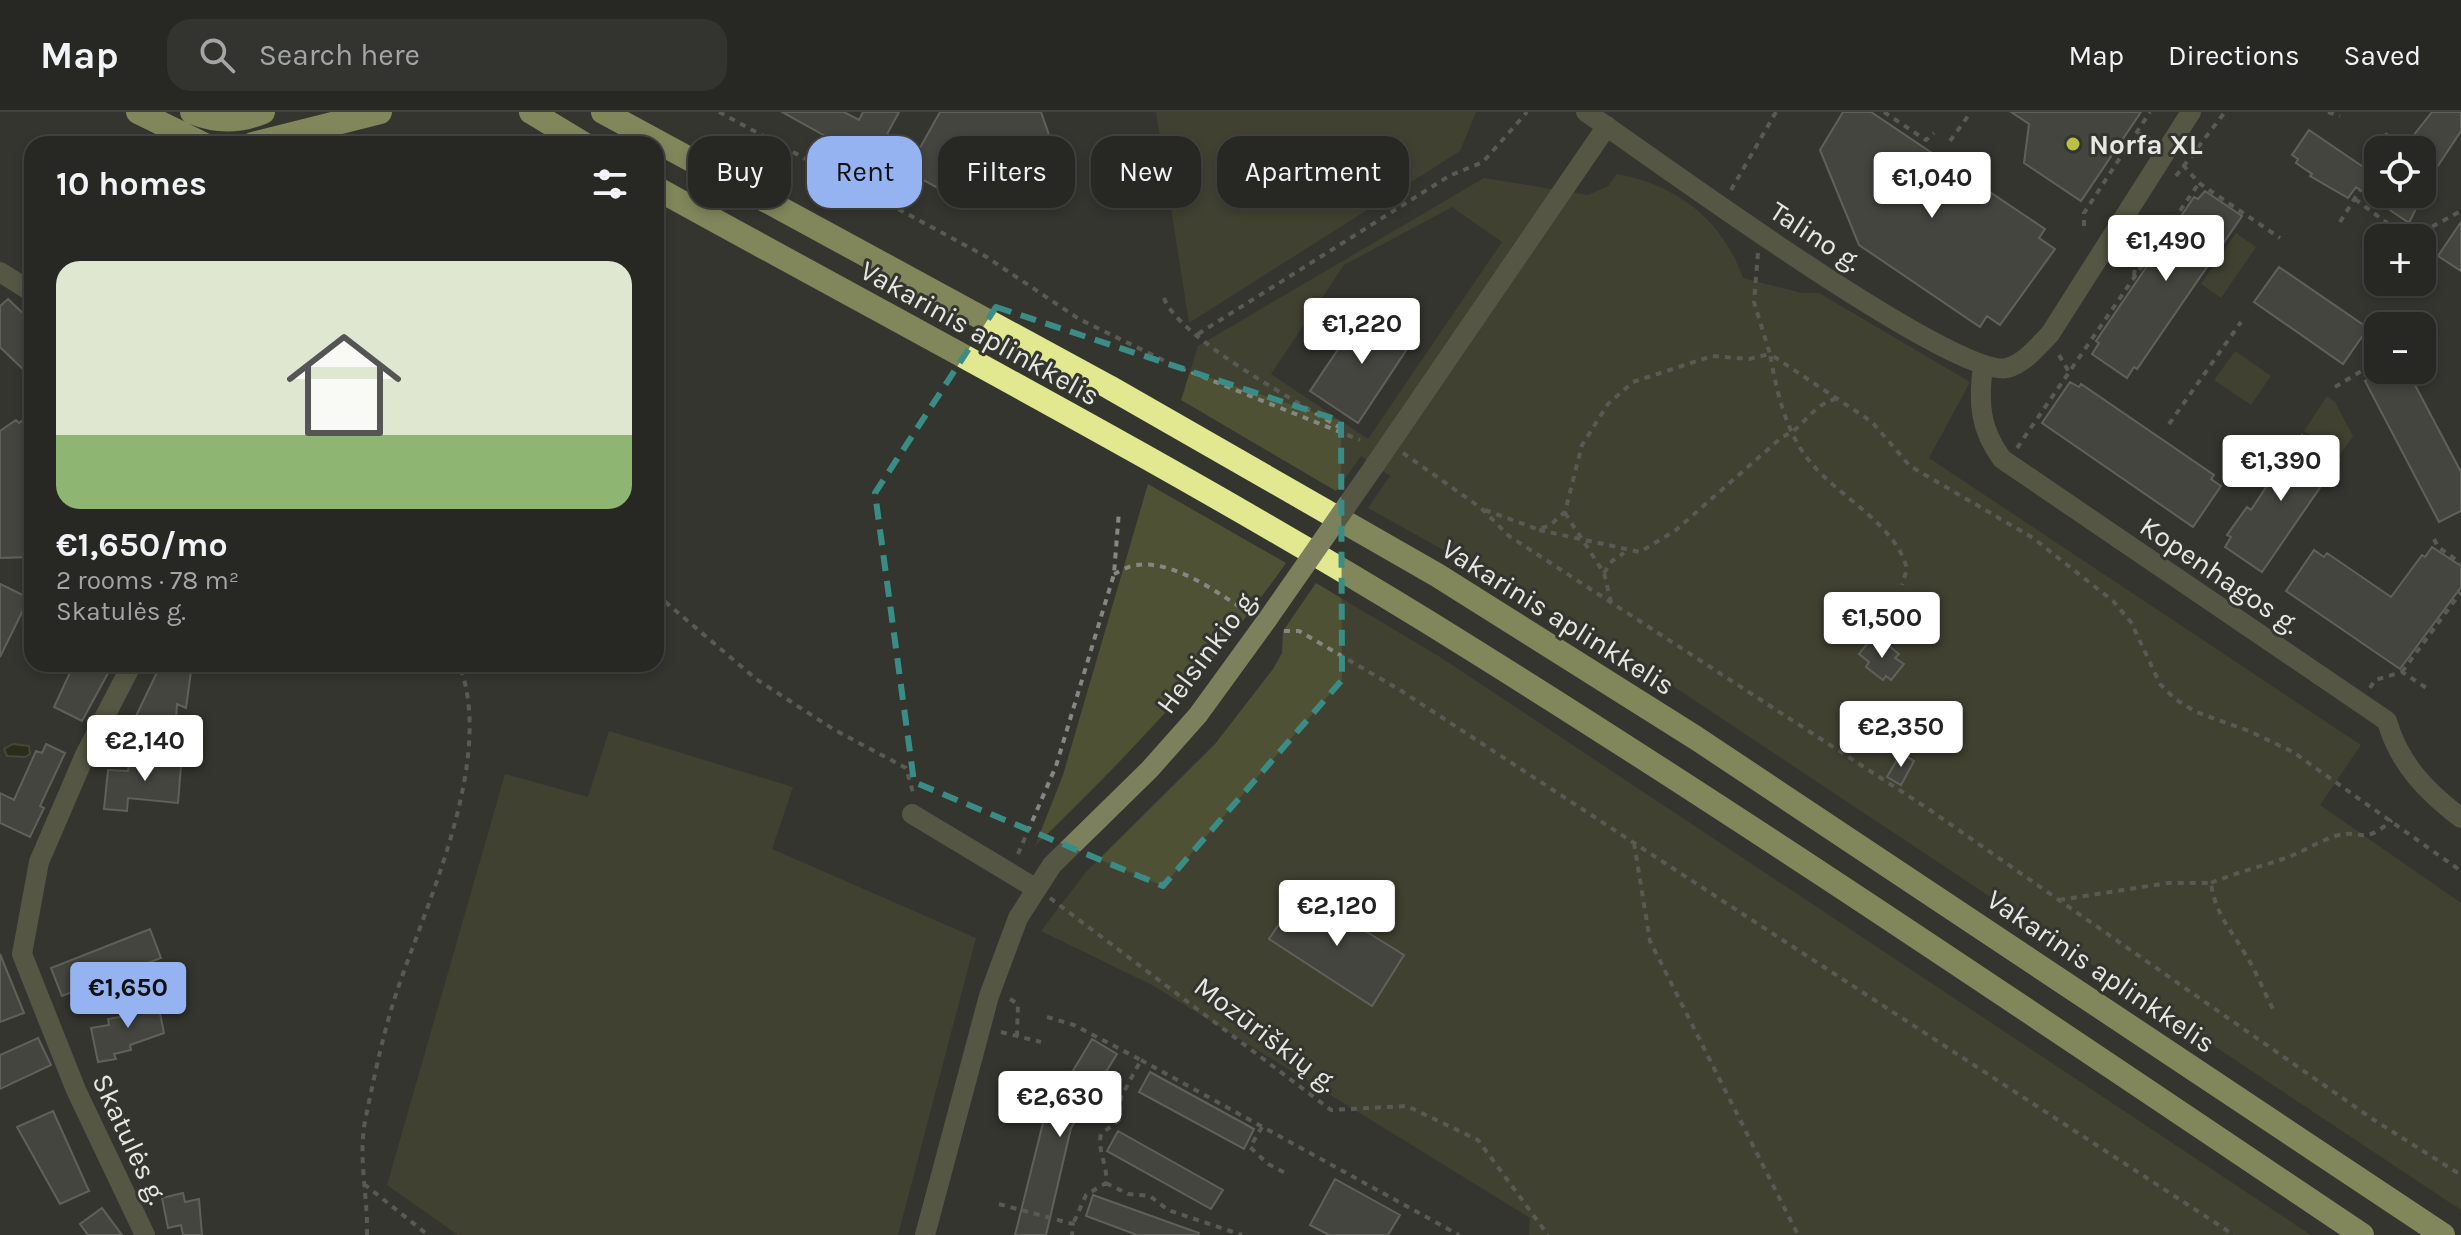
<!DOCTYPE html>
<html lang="en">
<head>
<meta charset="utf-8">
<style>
  body { margin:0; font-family:Karla,sans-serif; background:#333430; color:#f1f3f6; height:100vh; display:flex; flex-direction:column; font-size:30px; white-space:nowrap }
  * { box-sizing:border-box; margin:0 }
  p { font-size:26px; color:#a4a6a6 }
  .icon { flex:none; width:44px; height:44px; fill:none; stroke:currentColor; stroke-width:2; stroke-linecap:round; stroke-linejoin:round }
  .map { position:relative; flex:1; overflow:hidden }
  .panel { position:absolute; left:24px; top:24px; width:640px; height:536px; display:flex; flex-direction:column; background:#272823; border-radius:24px; box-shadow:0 4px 12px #0003,0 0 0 2px #434441 }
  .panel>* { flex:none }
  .banner { position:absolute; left:688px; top:24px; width:760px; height:72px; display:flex; gap:16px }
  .tools { position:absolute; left:2364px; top:24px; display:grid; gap:16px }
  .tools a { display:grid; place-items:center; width:72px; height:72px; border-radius:16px; background:#272823; box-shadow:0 4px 12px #0003,0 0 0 2px #434441; font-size:40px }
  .price { position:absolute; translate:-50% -68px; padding:0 18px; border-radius:8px; background:#fff; color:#222; font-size:26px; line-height:52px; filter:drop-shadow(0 2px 4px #0008) }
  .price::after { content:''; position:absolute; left:50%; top:48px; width:24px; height:18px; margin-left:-12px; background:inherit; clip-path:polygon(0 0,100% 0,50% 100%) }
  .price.current { background:#95b2f1; color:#111 }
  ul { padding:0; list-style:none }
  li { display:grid; align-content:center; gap:16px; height:424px; padding:0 32px }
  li+li { border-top:2px solid #434441 }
  li span { display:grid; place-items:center; height:248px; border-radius:24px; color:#555 }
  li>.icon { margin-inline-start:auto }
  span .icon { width:144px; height:144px; fill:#fffc; stroke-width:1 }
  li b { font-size:34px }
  h2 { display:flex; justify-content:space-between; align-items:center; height:96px; padding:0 32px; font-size:34px }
  .pill { padding:0 28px; border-radius:24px; background:#272823; box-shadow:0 4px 12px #0003,0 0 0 2px #434441; font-size:28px; line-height:72px }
  .pill.current { background:#95b2f1; color:#111 }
  header { display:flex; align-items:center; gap:48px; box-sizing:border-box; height:112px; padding:0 40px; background:#272823; border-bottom:2px solid #434441 }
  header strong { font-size:38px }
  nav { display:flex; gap:44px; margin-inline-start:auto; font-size:28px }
  .search { width:560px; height:72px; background:#333430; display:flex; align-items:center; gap:20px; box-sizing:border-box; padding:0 28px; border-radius:24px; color:#a4a6a6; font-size:30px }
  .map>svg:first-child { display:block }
  .green { fill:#4e5133; fill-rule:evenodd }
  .water { fill:#202201; stroke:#5c5d45; stroke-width:2 }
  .building { fill:#585952; stroke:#95968f; stroke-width:2 }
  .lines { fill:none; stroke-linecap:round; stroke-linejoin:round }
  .path { stroke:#868782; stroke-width:4; stroke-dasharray:6 6; stroke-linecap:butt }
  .minor { stroke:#7c805d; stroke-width:20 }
  .highway { stroke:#e1e890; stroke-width:24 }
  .minor-bridge { stroke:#7c805d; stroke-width:20 }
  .marked { fill:none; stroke:#3a8d86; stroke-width:6; stroke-dasharray:16 10; stroke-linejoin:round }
  .poi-dot { fill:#b9c046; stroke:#34352f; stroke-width:3 }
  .labels { text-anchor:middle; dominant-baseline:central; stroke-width:6; stroke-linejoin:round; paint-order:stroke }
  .poi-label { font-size:28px; font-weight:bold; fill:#e7e8e4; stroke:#34352f; text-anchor:start }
  .street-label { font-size:28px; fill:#e7e8e4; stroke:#34352f }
</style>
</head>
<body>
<header>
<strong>Map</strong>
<div class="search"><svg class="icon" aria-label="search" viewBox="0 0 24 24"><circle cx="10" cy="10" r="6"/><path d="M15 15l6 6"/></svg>Search here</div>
<nav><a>Map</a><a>Directions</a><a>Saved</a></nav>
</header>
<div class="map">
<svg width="2461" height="1123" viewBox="0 0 2461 1123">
  <rect width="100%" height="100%" fill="#34352f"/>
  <path class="green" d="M1156,0h320l-16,39 -271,172z
    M1617,62c61,11 106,47 126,104l59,15h17l151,89 -41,76 432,287 -41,60 141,98v307l-794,-528 -125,-77 -174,-97 22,-32 -29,-20 -25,35 -155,-91 17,-54 286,-168 104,17 20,-9zM1452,95l50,35 -134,197 -97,-65 73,-109z
    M2236,121l20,14 -35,51 -20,-14z
    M2235,239l36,25 -20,29 -37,-25z
    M2327,284l8,6 18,34 -13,19 -36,-24z
    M1148,372l138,79c-73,104 -160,195 -251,283l28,-71z
    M1316,471l124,74 871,578h-782l1,-17 -378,-233 -111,-54 45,-59 129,-128 58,-75 9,-16 1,-22z
    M609,619l184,56 -21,62 204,89 -78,297h-440l-71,-50 118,-411 83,23z"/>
  <path class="water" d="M13,632l16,2 1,8 -5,3 -18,-1 -3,-7z"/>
  <path class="building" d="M782,0h62l15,8 4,-8h36l-27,50z
    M940,0h101l13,37 -74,26 -15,28 -58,-32z
    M1843,0h28l174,117 -6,9 16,11 -55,76 -13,-9 -7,11 -121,-82 -39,-95z
    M2011,0h130l-60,89 -57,-38 5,-39z
    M2432,0h29v19l-39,59v-40h-20z
    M2309,18l69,47v17h45l-14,29 -53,-36 -8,11 -38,-22 2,-2 -16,-11 2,-4 -6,-4z
    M2205,79l37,25 -105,153 -3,-2 -7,11 -35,-24 7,-11 -3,-2 98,-144 4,2z
    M2461,110v49l-23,-15z
    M2279,155l89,61 -25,36 -89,-62z
    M8,187l24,23v56l-32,-31v-41z
    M1366,196l47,32 -55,83 -48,-32z
    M2386,258h21l54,102v39l-22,11 -74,-141z
    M2070,270l9,5 2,-3 133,91 -3,4 10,7 -28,41 -151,-104z
    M26,306l6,9 -1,130 -31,1v-127l16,-11 3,3z
    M2302,323l37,25 -77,112 -37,-25 6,-10 -4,-2 20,-28 4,3 25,-38 -5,-3 20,-28 4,4z
    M2432,435l29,19v21l-61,82 -114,-78 28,-41 10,7 3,-4 64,44 31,-42 3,2z
    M0,472l29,14 -29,59z
    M1871,527l9,7 4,-4 15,12 -4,4 9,6 -13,16 -5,-4 -3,4 -17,-13 3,-5 -10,-8z
    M74,552h39l-31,57 -28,-14z
    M161,552h31l-6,44 -9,-4 -2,31 -39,-19z
    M46,632l19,9 -25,53 4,2 -14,29 -30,-14v-30l14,7 22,-49 6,2z
    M155,640l27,2 -4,49 -50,-5 -1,13 -23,-2 4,-39 20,1 1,-6 25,2z
    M1901,641l13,8 -13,24 -14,-8z
    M1301,779l103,64 -32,51 -103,-67z
    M150,817l11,29 -99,38 -11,-28z
    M0,842l24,59 -24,9z
    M157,887l7,34 -34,12 1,5 -17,4 2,5 -18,3 -7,-34 18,-3 -1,-6 17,-3 -1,-6z
    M38,926l13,27 -51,24v-34z
    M1092,927l25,15 -46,74 -25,107h-31l29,-116z
    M1150,960l104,57 -10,20 -105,-57z
    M53,999l36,80 -29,13 -43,-77z
    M1118,1019l105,59 -12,19 -104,-58z
    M1335,1067l65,36 -12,20h-59l-19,-10z
    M183,1081l2,9 14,-3 3,36h-19l-2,-10 -13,3 -6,-30z
    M1093,1083l106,38 -1,2h-61l-51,-19z
    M102,1096l20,27h-34l-8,-11z"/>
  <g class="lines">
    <path class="path" d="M719,0l266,144 94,63 92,45 189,76
      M1884,0l42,28 8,-7
      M2328,0l12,4
      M2137,20l15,9
      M1950,29l21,-29
      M2381,38l8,-22
      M2183,53l16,18 81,55
      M2372,61l6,-13
      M2176,64l49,-64
      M1731,78l45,-78
      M2355,87l52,39
      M2340,110l20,-32
      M2084,114v-13l66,-101
      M2411,126l50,-27
      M1758,141l-4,49 16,52 102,68 38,44 123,72 80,63 18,21 29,62 15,15 21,13 53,19 44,21 168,119
      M2134,164l6,-47
      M1164,186c14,40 139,107 180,132
      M1198,222l251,-158 34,-14 44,-50
      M2059,243l10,17
      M2335,275l43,-26
      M2169,312l72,-102
      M2017,336l182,-265
      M1403,341l78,55 28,28 421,274 444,310 87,55
      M1485,398l52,19 12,-3 16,-14 17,-67 26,-41 25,-22 79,-26 37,3 21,-5c7,39 16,80 42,110 29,34 84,61 95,105l-5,16
      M1565,401l39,60 7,29
      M1539,418l101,22 36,-22 106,-93c22,-8 27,-30 53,-38
      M2434,427l4,8 23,16
      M1604,461l8,-12 12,-8
      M1114,462c7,-3 16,-9 23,-9 39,-5 83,30 114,49
      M656,482l100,85 77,50 73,39 8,28
      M1284,519h15l101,59 834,545
      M2402,560l59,-80
      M2370,576l5,-8 27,-8 26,17
      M1634,731l16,98 148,294
      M1018,742l38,-88 58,-192 5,-63
      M2211,771c24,-10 48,-16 72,-24 18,-6 34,-17 52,-23 29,-8 26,11 57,-16
      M1050,786l281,212 76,-4 71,34 70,95
      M2059,788l109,-17h43c4,31 21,48 36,74 10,16 17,35 26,52
      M1010,887l8,5 -1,32
      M1047,905l27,8 67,35 -20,37 -2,23 -18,14c-4,17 7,31 5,49l-20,12 -13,29
      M1001,920l40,10
      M1141,948l318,175
      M1262,1015l-12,20 18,17 21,11
      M1106,1071l22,11 22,2 18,14 74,25
      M364,1072l64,51
      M999,1092l74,20 -1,11
      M367,1123c1,-39 -9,-75 -2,-114 9,-43 18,-88 32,-130 30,-89 99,-233 62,-327"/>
    <path class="minor" d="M1586,0c60,41 369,268 421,256 18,-5 30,-21 43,-34l141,-222
      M0,160l32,20
      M1983,255c-5,36 -3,62 19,92l385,262c12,43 40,71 74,97
      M1375,353l232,-339
      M132,552l-47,91 -46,107 -17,92 54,136 69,145
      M912,702l123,74
      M925,1123l64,-239 29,-78 34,-53 98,-96 48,-54 69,-95"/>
    <path class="highway" d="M138,0l65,32
      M192,0c25,10 46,10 71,0
      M531,0l53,32
      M603,0l506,275 328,188 259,163 747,497
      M253,32l127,-32
      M656,76c257,142 521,280 772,434 317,196 625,406 934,613"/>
    <path class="minor-bridge" d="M1267,508l108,-155"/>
  </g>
  <path d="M0 0H2461V1123H0ZM996,195l345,114 1,259 -179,206 -249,-104 -39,-289z" fill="#34352f" fill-opacity=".55" fill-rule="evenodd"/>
  <path class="marked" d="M996,195l345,114 1,259 -179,206 -249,-104 -39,-289z"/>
  <circle class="poi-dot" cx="2073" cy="32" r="8"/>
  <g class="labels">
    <g class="poi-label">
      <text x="2089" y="32">Norfa XL</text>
    </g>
    <g class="street-label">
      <text transform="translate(1816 124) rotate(33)">Talino g.</text>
      <text transform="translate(980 221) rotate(29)">Vakarinis aplinkkelis</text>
      <text transform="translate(2220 463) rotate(34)">Kopenhagos g.</text>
      <text transform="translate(1558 505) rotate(32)">Vakarinis aplinkkelis</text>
      <text transform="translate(1207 539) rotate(-53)">Helsinkio g.</text>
      <text transform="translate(2101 859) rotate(34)">Vakarinis aplinkkelis</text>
      <text transform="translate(1266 922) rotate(37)">Mozūriškių g.</text>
      <text transform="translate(130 1027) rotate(65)">Skatulės g.</text>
    </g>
  </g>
</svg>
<div class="tools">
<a><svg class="icon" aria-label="locate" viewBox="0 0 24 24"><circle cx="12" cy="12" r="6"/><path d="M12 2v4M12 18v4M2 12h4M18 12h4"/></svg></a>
<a>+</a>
<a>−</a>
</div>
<b class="price" style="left:1932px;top:108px">€1,040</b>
<b class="price" style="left:2166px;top:171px">€1,490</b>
<b class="price" style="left:1362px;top:254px">€1,220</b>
<b class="price" style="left:2281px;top:391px">€1,390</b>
<b class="price" style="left:1882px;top:548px">€1,500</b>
<b class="price" style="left:1901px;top:657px">€2,350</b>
<b class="price" style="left:145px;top:671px">€2,140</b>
<b class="price" style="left:1337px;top:836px">€2,120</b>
<b class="price current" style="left:128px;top:918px">€1,650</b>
<b class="price" style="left:1060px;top:1027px">€2,630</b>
<div class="banner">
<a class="pill">Buy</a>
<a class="pill current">Rent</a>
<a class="pill">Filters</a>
<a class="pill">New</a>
<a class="pill">Apartment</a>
</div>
<section class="panel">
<h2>10 homes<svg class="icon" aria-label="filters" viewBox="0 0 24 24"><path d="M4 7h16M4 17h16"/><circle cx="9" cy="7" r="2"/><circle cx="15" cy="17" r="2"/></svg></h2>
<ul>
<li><span style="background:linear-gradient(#dfe7d0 70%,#8fb573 0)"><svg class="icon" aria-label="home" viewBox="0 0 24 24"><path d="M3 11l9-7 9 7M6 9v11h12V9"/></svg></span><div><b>€1,650/mo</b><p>2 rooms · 78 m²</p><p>Skatulės g.</p></div></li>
</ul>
</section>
</div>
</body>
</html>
